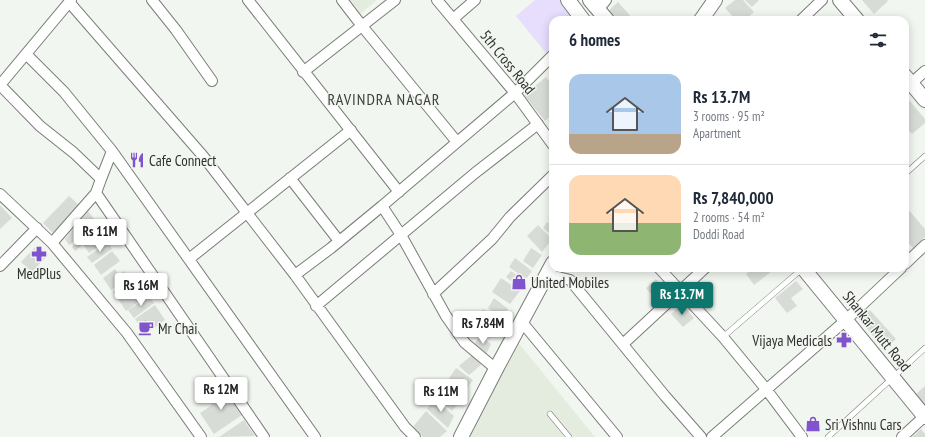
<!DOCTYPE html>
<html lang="en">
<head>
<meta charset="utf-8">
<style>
  body { margin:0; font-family:"PT Sans Narrow",sans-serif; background:#f2f2f3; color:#1f2937; height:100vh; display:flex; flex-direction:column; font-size:15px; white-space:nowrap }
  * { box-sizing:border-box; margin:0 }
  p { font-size:13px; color:#747a83 }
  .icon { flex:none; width:22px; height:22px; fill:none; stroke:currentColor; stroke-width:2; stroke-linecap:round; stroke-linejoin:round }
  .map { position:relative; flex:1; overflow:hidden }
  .panel { position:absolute; left:549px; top:16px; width:360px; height:256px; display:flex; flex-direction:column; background:#fff; border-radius:12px; box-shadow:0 2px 10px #0003 }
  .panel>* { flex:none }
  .price { position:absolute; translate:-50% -34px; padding:0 9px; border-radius:4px; background:#fff; color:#222; font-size:13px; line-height:26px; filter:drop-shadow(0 1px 2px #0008) }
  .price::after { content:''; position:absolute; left:50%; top:24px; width:12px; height:9px; margin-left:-6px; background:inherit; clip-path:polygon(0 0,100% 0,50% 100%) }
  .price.current { background:#0f766e; color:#fff }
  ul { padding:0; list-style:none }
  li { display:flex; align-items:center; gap:12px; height:100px; padding:0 20px }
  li+li { border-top:1px solid #e0e1e3 }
  li span { display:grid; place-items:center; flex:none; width:112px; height:80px; border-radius:12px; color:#555 }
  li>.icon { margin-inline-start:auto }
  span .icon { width:48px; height:48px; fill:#fffc; stroke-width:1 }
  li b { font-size:17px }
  h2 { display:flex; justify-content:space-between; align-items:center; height:48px; padding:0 20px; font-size:17px }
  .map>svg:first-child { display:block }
  .built { fill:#e4ecdf }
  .green { fill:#e7defe }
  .building { fill:#d8dcd6 }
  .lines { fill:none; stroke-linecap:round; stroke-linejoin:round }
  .lane-casing { stroke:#797d77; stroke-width:6 }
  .street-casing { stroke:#797d77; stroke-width:12 }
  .secondary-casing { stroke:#797d77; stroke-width:16 }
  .path { stroke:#adafab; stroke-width:2; stroke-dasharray:3 3; stroke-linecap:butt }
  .lane { stroke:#fff; stroke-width:5 }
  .street { stroke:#fff; stroke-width:10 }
  .secondary { stroke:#fff; stroke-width:14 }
  .labels { text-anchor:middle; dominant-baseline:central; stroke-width:3; stroke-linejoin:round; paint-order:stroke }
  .street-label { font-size:15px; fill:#30312f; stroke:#f2f6f0 }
  .poi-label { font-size:15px; fill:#30312f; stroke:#f2f6f0; text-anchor:start }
  .neighbourhood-label { font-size:16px; letter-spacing:1px; fill:#3b3e3a; stroke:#f2f6f0 }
</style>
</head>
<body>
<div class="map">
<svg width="925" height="437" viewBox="0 0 925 437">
  <rect width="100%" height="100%" fill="#f2f6f0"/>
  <path class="built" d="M346,0h31l-19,16z
    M517,341l78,96h-127z"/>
  <path class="green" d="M535,0h24l15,20h-21v26l-7,7 -30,-37z"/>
  <path class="building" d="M735,0h8l11,12 -9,8h-9l-11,-12z
    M745,0h14l-7,7z
    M862,0h25l1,1 -14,13z
    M618,2l16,18h-18l-8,-9z
    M546,77l7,9v28l-8,7 -21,-26z
    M909,100l16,19v4l-13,11 -7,-7v-23z
    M69,196l10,9 -26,28 -10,-10z
    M0,205l12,13 -12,11z
    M907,208l18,21v8l-12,11 -8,-9v-30z
    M88,211l10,13 -29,21 -4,-6z
    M553,211v11l-5,-3z
    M547,222l6,4 -1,9 -9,-7z
    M538,225l14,14 -10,13 -15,-16z
    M92,233l5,6 5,-3 4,5 -17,12 -8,-12z
    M78,242l3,4 -6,5 -3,-4z
    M108,242l4,7 -20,14 -5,-6z
    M37,245l11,10 -16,17 -11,-10z
    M531,248l11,7 -9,13 -10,-7z
    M112,251l8,10 -19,14 -7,-10z
    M515,258l17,13 -6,8 -17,-12z
    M753,268h23l-22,17 -8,-11z
    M115,269l4,6 5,-4 4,7 -17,12 -8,-12z
    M511,271l15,11 -5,6 -15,-11z
    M501,278l19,13 -10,13 -18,-12z
    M656,279l13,15 -11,9 -12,-15z
    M796,281l7,8 -12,9 6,8 -10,7 -12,-15z
    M123,284l7,10 9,-5 6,8 -19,14 -13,-19z
    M149,296l5,7 -20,15 -6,-8z
    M494,298l14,11 -6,10 -14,-11z
    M682,304l12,14 -11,9 -12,-13z
    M155,305l10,15 -19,14 -11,-15z
    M483,309l19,15 -11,14 -19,-14z
    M870,310l26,29 -11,11 -26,-31z
    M480,336l11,8 -5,10 -12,-10z
    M473,354l8,11 -12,10 -10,-9z
    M456,368l17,12 -7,9 -17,-11z
    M450,381l15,11 -5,7 -15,-11z
    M925,386v19l-9,-11z
    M224,387l18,28 -28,19 -14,-21 12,-8 -4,-7z
    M445,389l15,13 -8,9 -15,-13z
    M435,399l19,17 -6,12 -21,-19z
    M426,411l21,20 -7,6h-17l-10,-10z
    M244,420l11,16 -36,1z
    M921,429l4,5v3h-13z"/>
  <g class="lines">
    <g class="lane-casing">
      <path id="lane" d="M905,174l20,-18
        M723,337l80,-69
        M550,414l19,23
        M828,437l97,-89"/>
    </g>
    <g class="street-casing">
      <path id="street" d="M152,0l24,30 36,51
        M248,0l151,192
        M342,0l20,26 95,116
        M437,0l78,93 38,52
        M69,2l134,154 92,119 110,152 10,10
        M598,10l8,-10
        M453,19l22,-19
        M801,20l21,-20
        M26,54l38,38 48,59 203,286
        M303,72l92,-72
        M905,89l20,-18
        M290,178l49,63
        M101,179l11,-28
        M96,193l168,244
        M0,194l52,49 75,90 74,104
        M52,243l44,-50 5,-14 -27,-26 -34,-27 -40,-41 71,-85
        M189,259l162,-129
        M905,264l20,-19
        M0,266l37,-38
        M659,268l64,69 43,52 36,48
        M295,275l36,-27 51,-42
        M545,279l13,-2 12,3 95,116 36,41
        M433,294l59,-55 18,-22 43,-42
        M316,306l159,-133 63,-49
        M521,321l96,116
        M623,344l82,-76
        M496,369l-31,-26 -19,-27 -45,-81 -19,-29 133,-113 38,-38
        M712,437l134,-117 55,-52
        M902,437l23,-21"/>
    </g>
    <g class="secondary-casing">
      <path id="secondary" d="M568,0l15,20
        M590,0l17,20
        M840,0l17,20
        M701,20l14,-20
        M905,76l20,24
        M803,268l122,149
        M461,437l35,-68 57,-106"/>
    </g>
    <path class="path" d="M140,325l6,-4"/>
    <use href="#lane" class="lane"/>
    <use href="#street" class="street"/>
    <use href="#secondary" class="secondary"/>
  </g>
  <defs>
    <g id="restaurant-bare" transform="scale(1.2)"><path d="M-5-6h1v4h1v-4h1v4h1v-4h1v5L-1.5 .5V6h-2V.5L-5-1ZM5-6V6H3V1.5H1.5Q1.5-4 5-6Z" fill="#8054cd" stroke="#f2f6f0" stroke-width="2.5" paint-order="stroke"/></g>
    <g id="pharmacy-bare" transform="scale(1.2)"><path d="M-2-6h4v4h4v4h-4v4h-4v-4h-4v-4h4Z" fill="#8054cd" stroke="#f2f6f0" stroke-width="2.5" paint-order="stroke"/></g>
    <g id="shop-bare" transform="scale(1.2)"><path d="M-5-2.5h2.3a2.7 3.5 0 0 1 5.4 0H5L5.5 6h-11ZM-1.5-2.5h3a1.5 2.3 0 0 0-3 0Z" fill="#8054cd" stroke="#f2f6f0" stroke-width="2.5" paint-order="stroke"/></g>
    <g id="cafe-bare" transform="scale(1.2)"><path d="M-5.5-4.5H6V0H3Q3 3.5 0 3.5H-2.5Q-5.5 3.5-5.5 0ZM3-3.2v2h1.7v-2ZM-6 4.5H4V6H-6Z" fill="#8054cd" stroke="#f2f6f0" stroke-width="2.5" paint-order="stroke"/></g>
  </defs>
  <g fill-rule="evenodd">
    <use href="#restaurant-bare" x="137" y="160"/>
    <use href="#pharmacy-bare" x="39" y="254"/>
    <use href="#shop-bare" x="519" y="282"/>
    <use href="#cafe-bare" x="146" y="328"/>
    <use href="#pharmacy-bare" x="844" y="340"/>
    <use href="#shop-bare" x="813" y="424"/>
  </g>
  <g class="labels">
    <g class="street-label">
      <text transform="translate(508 62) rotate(51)">5th Cross Road</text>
      <text transform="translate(877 331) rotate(51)">Shankar Mutt Road</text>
    </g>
    <g class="poi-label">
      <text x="149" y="160">Cafe Connect</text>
      <text x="39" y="273" text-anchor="middle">MedPlus</text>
      <text x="531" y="282">United Mobiles</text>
      <text x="158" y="328">Mr Chai</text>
      <text x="832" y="340" text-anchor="end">Vijaya Medicals</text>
      <text x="825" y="424">Sri Vishnu Cars</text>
    </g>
    <g class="neighbourhood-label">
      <text x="384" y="99">RAVINDRA NAGAR</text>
    </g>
  </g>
</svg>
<b class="price" style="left:100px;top:253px">Rs 11M</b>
<b class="price" style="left:141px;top:307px">Rs 16M</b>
<b class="price current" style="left:682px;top:316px">Rs 13.7M</b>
<b class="price" style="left:483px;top:345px">Rs 7.84M</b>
<b class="price" style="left:221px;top:411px">Rs 12M</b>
<b class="price" style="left:441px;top:413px">Rs 11M</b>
<section class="panel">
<h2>6 homes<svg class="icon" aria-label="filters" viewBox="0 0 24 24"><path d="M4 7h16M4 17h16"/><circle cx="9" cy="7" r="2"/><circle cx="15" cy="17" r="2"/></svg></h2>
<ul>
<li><span style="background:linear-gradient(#a9c7e8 75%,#b9a48a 0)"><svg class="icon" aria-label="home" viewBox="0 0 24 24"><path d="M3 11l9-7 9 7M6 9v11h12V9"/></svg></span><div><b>Rs 13.7M</b><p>3 rooms · 95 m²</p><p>Apartment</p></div></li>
<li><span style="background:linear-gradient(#ffd9b3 60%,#8fb573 0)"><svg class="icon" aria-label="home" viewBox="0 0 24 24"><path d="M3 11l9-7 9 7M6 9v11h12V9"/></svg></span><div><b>Rs 7,840,000</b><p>2 rooms · 54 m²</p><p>Doddi Road</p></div></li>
</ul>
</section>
</div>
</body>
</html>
